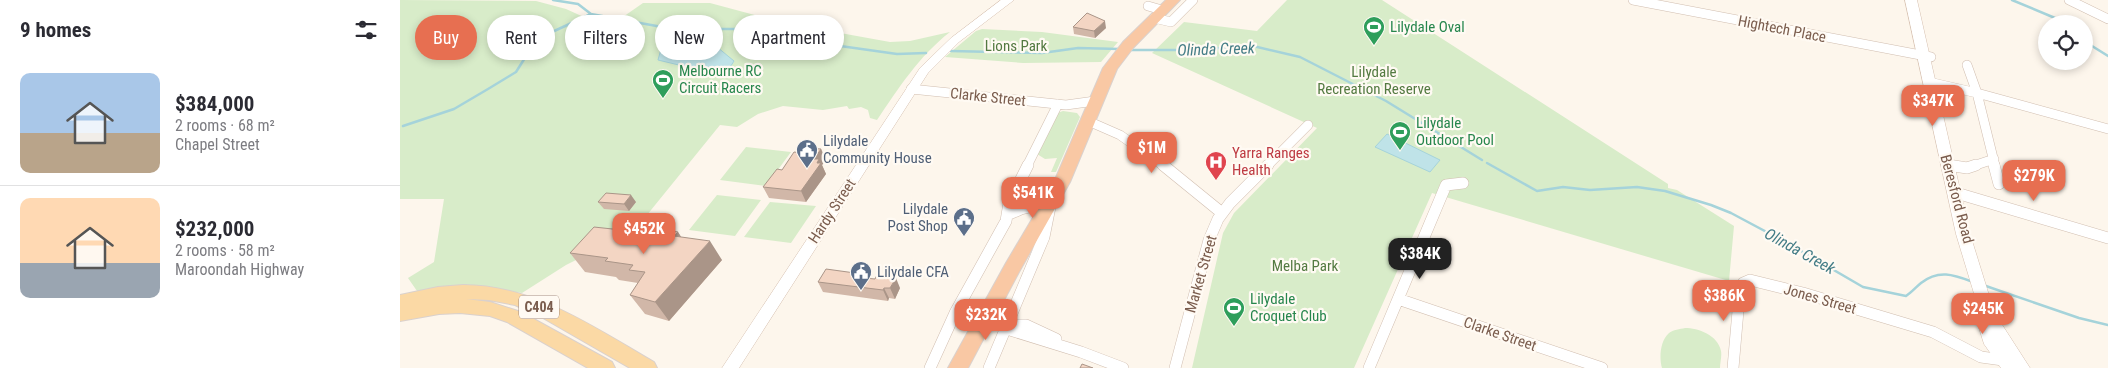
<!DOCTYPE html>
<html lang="en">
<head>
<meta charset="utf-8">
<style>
  body { margin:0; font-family:"Roboto Condensed",sans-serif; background:#f2f2f3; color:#2b2b33; height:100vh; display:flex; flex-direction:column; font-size:19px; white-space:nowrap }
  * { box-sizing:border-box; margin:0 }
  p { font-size:16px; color:#7c7c81 }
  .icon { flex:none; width:28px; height:28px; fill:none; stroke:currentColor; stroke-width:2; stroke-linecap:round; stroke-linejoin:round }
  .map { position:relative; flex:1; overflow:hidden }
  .drawer { display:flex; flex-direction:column; background:#fff; width:400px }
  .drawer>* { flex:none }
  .guide { position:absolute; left:15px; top:15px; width:475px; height:45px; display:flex; gap:10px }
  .controls { position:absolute; left:1638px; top:15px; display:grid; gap:10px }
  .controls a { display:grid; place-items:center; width:55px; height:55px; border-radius:50%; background:#fff; box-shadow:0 2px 8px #0003; font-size:25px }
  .price { position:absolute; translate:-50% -42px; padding:0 11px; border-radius:10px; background:#e76f51; color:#fff; font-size:16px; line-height:32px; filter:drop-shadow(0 1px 2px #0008) }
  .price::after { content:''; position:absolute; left:50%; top:30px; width:15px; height:11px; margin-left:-8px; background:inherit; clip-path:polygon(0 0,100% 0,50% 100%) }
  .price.on { background:#222; color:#fff }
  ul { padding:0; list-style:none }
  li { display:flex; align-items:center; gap:15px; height:125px; padding:0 20px }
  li+li { border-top:1px solid #e1e1e2 }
  li span { display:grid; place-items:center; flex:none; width:140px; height:100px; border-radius:10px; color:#555 }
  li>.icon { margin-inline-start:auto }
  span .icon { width:60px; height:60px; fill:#fffc; stroke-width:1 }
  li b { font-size:21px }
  h2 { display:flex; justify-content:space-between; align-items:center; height:60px; padding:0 20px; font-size:21px }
  .pill { padding:0 18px; border-radius:22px; background:#fff; box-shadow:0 2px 8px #0003; font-size:18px; line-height:45px }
  .pill.on { background:#e76f51; color:#fff }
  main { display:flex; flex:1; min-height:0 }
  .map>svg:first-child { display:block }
  .green { fill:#d8ecc9 }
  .water { fill:#bfe3e8; stroke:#a5d3da }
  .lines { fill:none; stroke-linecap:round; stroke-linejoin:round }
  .stream { stroke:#a5d3da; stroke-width:2.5 }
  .minor-far1-casing { stroke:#d1beb0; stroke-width:10 }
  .minor-casing { stroke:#d1beb0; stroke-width:12 }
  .secondary-casing { stroke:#d6c0b0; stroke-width:1 }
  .primary-casing { stroke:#dad1cd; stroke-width:2 }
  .trunk-casing { stroke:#dad1cd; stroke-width:2 }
  .minor-far1 { stroke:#fff; stroke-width:9 }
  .minor { stroke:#fff; stroke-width:11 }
  .secondary { fill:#fff; fill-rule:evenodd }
  .primary { fill:#fbd9a5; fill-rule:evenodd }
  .trunk { fill:#f9c8a4; fill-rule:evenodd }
  .wall { fill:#d1b7a8 }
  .shaded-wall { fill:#aa9588 }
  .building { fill:#f3d5c3; stroke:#aa9588 }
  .labels { text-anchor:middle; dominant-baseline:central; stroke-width:4.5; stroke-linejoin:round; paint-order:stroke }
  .shield { fill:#fffaf3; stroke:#a28b7f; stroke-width:1 }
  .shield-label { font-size:14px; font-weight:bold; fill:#7a5c4d }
  .leisure-label { font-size:15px; fill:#27864d; stroke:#fffaf3; text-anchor:start }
  .street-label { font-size:15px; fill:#7a5c4d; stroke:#fffaf3 }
  .park-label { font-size:15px; fill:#537a41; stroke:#fffaf3 }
  .service-label { font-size:15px; fill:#4e5e75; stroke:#fffaf3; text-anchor:start }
  .health-label { font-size:15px; fill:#be3a42; stroke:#fffaf3; text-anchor:start }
  .water-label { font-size:16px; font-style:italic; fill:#437c86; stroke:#fffaf3 }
</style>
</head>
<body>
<main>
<section class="drawer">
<h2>9 homes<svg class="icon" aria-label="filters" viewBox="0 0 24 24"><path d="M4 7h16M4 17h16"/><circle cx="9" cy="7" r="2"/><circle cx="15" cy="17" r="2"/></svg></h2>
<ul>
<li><span style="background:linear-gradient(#a9c7e8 60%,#b9a48a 0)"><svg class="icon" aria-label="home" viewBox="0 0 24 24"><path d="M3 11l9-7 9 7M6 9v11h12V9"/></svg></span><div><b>$384,000</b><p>2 rooms · 68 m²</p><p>Chapel Street</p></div></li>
<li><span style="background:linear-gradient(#ffd9b3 65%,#9aa5b1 0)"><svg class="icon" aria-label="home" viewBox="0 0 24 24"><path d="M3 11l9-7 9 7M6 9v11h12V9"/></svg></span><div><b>$232,000</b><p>2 rooms · 58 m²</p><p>Maroondah Highway</p></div></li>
</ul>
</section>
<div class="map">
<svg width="1708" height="368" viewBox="0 0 1708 368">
  <rect width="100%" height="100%" fill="#fdf6ec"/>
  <path class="green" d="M0,0l136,1 30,8 20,9 11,17 46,-32h67l75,20 105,19 20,-1 40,-9c-31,24 -52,57 -73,88l-7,-2 -2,-8 -7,-3 -12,2 -2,-3 -24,4 -40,-4 -25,8 -21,13 -17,-2 -86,106 -68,34 -44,28 -52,-8 -53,6 -9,-13 26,-16 10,-63h-44z
    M887,0h95l286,184v4l9,2 57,36 -5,55 -297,-88 -78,175h-162l31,-135 11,-20 83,-85 -165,-75 32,-31 73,9z
    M582,29l60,3 76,10 -17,20 -78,1 -78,-6 31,-26z
    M663,111l14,2 3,4 -24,55h-5l6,-14 -12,1 -8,-5 20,-41z
    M346,147l45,5 -25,34 -46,-6z
    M317,195l44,5 -26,36 -46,-6z
    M370,202l46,4 -25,37 -47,-6z
    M1285,328c13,0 33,7 36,23 1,5 -1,12 -1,17h-58c-3,-10 -2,-27 7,-35 4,-3 11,-4 16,-5z"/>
  <path class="water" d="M273,41l37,3 7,3 17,14 -5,8 -42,-2 -29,-7 3,-11z
    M987,134l53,26 -10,12 -55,-25z"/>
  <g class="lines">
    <path class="stream" d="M153,0l25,4 13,10
      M1612,0l43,18 7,6
      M1684,41l24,15
      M730,50h57l66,-4 47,11 86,44 96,59
      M551,51l91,2 36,-5 42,1
      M3,126l51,-17 34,-20 28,-17 21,-33 54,-25 82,15h80l66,14 78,11 29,-1
      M1087,163l50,28 26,-4 27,3 47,-3 28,4 46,14 20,8 58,31 74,43 43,9c6,-4 10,-9 15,-13 18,-14 33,-8 52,-1
      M1583,285l96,33 29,7"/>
    <g class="minor-far1-casing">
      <path id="minor-far1" d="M1233,0l298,57
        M1669,0l39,19
        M748,6l14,4
        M754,18l17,4 22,-22
        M1567,65l10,28 18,73
        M1529,82l48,11 131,36
        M511,89l155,16 29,-4
        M688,121l32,14 44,31
        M1548,165l7,1
        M627,166l31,-62
        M867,166l41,-41
        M1573,166l21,-7"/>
    </g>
    <g class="minor-casing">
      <path id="minor" d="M763,165l59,48
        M1548,165l19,3 9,-3
        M1594,165l5,19
        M1553,192l155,46
        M998,299l204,69
        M584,317l24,8 2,5 71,22 42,16
        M608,325h18l30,14
        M530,368l25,-55 51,-92 3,-18 19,-38
        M589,368l55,-131 7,-35 -30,7 -14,6
        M775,368l34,-128 9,-21 12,-16 38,-38
        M969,368l77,-183 17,-2
        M1333,368l7,-80 3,-5 7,-3 53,13 130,39 48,25 22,3"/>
    </g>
    <g class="secondary-casing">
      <path id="secondary" d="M601,0h13l-55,42 -31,31 -189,295h-17l198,-300 31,-30z
        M1505,0h12l53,234 18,58 13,31 29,45h-29l-17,-24 -9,-29 4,-5 -23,-76z"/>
    </g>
    <g class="primary-casing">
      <path id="primary" d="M63,285c71,0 132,43 191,77l3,6h-27l-87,-50 -28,-13 -26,-5 -23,-1 24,3 31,10 91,50 3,6h-27l-81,-46 -17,-6 -30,-3 -21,1 -39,7v-26l38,-8z"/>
    </g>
    <g class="trunk-casing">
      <path id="trunk" d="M766,0h14l-47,48 -16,21 -47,113 -51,90 -51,96h-20l58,-105 48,-81 49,-114 20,-26z"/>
    </g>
    <use href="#minor-far1" class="minor-far1"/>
    <use href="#minor" class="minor"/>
    <use href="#secondary" class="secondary"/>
    <use href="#primary" class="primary"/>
    <use href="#trunk" class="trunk"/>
  </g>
  <path class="wall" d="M673,27l33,1 -11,10 -21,-4z
    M421,149l5,11 -4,5 4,9 -20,28 -37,-4 -6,-11 19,-17 20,-17z
    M198,202h38l-7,9 -25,-2z
    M240,232h38l3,5 41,23 -53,61 -24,-7 -15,-19 8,-12 -19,-3 -3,-3 -31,-5 -15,-19z
    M457,277l43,11 -5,11 -6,-1 -1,3 -65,-9 -5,-10z"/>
  <path class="shaded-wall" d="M705,21l1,7 -11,10 -1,-7z
    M421,149l5,11 -4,5 4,9 -20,28 -5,-11 13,-32z
    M231,195l5,7 -7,9 -5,-7z
    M278,232l12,19 -16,-15z
    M310,241l12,19 -53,61 -14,-19z
    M496,278l4,10 -5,11 -5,-11z
    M484,288l5,10 -1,3 -5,-11z"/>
  <path class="building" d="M687,13l18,8 -11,10 -21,-4z
    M406,148l15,1 -7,10h5l-2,4h4l-20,28 -38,-4 14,-18 5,1 12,-18 8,1z
    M206,193l25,2 -7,9 -26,-2z
    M194,227l46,5 5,-5 33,5 -4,4 36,5 -55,61 -25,-7 15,-23 -16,-2 4,-5 -28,-4 3,-3 -38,-5z
    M426,269l29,4 -2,4 22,2 2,-4 19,3 -6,10h-6l-1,2 -65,-8z
    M682,364l11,4h-13z"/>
  <defs>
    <g id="stadium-pin" transform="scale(1.125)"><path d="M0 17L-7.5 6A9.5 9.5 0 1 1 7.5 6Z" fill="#2e9e5b" stroke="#fffaf3"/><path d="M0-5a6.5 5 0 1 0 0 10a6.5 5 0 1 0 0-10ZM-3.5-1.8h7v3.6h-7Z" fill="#fff"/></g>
    <g id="civic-pin" transform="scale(1.125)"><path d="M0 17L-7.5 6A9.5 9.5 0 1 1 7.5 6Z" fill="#5c6f8a" stroke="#fffaf3"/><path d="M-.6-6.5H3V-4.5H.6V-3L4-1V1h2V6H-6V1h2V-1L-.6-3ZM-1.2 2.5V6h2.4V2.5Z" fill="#fff"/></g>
    <g id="hospital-pin" transform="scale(1.125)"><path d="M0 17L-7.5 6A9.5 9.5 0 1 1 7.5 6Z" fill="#e0444e" stroke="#fffaf3"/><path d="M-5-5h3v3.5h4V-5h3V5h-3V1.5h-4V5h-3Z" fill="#fff"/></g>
  </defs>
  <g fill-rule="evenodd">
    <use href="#stadium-pin" x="974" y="27"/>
    <use href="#stadium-pin" x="263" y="80"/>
    <use href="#stadium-pin" x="1000" y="132"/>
    <use href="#civic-pin" x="407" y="150"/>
    <use href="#hospital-pin" x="816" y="162"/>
    <use href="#civic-pin" x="564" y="218"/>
    <use href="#civic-pin" x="461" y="272"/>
    <use href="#stadium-pin" x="834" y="308"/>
  </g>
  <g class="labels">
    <rect class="shield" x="119" y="295.5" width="40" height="23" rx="4"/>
    <g class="shield-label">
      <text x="139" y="307">C404</text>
    </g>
    <g class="leisure-label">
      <text x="990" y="27">Lilydale Oval</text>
      <text x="279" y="71">Melbourne RC<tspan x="279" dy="17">Circuit Racers</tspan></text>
      <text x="1016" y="123">Lilydale<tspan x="1016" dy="17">Outdoor Pool</tspan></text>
      <text x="850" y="299">Lilydale<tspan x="850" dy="17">Croquet Club</tspan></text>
    </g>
    <g class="street-label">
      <text transform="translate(1382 29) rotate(11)">Hightech Place</text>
      <text transform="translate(588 97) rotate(6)">Clarke Street</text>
      <text transform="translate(1557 199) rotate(75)">Beresford Road</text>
      <text transform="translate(432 211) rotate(-57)">Hardy Street</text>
      <text transform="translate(801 274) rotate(-74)">Market Street</text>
      <text transform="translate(1420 299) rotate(16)">Jones Street</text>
      <text transform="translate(1100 334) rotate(19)">Clarke Street</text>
    </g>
    <g class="park-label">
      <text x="616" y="46">Lions Park</text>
      <text x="974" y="72">Lilydale<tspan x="974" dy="17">Recreation Reserve</tspan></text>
      <text x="905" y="266">Melba Park</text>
    </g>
    <g class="service-label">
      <text x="423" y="141">Lilydale<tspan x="423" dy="17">Community House</tspan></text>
      <text x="548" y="209" text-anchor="end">Lilydale<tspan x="548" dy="17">Post Shop</tspan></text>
      <text x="477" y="272">Lilydale CFA</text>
    </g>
    <g class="health-label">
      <text x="832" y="153">Yarra Ranges<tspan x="832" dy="17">Health</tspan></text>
    </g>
    <g class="water-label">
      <text transform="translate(816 49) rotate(-2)">Olinda Creek</text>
      <text transform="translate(1400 251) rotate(29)">Olinda Creek</text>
    </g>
  </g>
</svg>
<div class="controls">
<a><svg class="icon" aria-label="locate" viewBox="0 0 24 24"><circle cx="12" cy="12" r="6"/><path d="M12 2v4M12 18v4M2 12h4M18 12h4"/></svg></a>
</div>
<b class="price" style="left:1533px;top:127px">$347K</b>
<b class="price" style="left:752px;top:174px">$1M</b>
<b class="price" style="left:1634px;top:202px">$279K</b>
<b class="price" style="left:633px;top:219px">$541K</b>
<b class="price" style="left:244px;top:255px">$452K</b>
<b class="price on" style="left:1020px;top:280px">$384K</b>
<b class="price" style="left:1324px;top:322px">$386K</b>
<b class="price" style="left:1583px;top:335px">$245K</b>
<b class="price" style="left:586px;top:341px">$232K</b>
<div class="guide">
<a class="pill on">Buy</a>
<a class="pill">Rent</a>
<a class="pill">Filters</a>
<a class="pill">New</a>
<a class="pill">Apartment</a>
</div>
</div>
</main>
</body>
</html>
